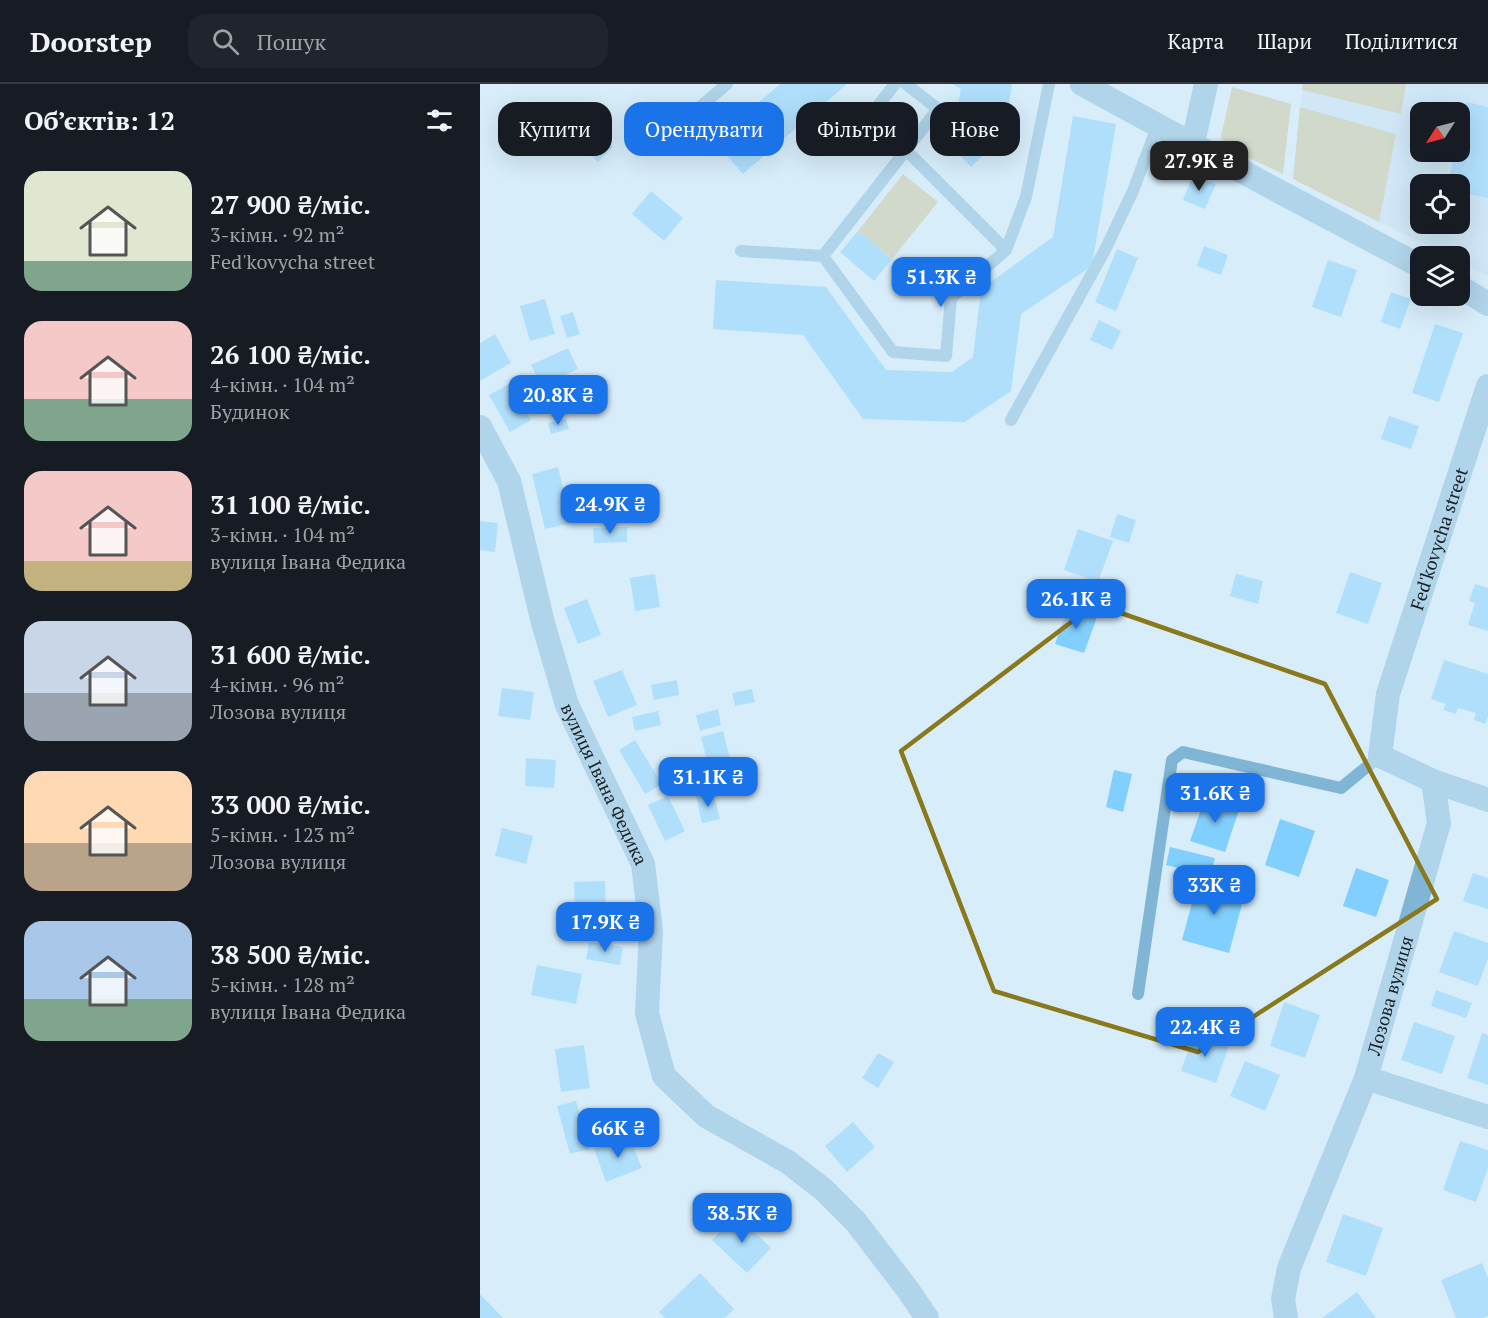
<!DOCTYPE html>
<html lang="uk">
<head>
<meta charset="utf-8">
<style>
  body { margin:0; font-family:"PT Serif",serif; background:#20242c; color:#f1f3f6; height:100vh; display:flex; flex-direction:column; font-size:22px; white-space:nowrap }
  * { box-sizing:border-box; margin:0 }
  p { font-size:20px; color:#9ea1a6 }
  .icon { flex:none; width:33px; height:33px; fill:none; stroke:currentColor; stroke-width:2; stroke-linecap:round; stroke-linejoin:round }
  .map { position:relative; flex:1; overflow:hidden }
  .drawer { display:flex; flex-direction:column; background:#171b24; width:480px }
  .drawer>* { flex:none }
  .top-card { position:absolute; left:18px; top:18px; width:570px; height:54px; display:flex; gap:12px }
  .needle { width:39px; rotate:234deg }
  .fabs { position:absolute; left:930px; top:18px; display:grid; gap:12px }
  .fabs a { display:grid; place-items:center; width:60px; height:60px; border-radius:12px; background:#171b24; box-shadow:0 6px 24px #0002; font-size:30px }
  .price { position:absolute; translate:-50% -51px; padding:0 14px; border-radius:12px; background:#1a73e8; color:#fff; font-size:20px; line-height:39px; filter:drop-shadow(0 2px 3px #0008) }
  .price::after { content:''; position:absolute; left:50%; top:36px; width:18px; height:14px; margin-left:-9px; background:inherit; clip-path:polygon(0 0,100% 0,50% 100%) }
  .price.on { background:#222; color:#fff }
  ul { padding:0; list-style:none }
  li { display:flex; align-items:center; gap:18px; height:150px; padding:0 24px }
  li span { display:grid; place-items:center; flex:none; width:168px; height:120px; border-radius:18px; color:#555 }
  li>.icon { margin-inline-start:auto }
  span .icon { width:72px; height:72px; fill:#fffc; stroke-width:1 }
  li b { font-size:26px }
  h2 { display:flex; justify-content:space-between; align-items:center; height:72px; padding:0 24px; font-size:26px }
  .pill { padding:0 21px; border-radius:18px; background:#171b24; box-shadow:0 6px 24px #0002; font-size:21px; line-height:54px }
  .pill.on { background:#1a73e8; color:#fff }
  header { display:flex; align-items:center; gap:36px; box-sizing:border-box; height:84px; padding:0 30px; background:#171b24; border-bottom:2px solid #363941 }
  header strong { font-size:28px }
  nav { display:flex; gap:33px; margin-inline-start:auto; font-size:21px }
  .search { width:420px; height:54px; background:#20242c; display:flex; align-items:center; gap:15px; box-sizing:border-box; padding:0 21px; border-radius:18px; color:#9ea1a6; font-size:22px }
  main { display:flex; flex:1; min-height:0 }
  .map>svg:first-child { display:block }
  .built { fill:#c5e1f3; fill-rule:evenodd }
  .green { fill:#cbc291 }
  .building { fill:#81cffe }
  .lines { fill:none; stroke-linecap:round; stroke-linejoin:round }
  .lane { stroke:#80b5d5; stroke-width:12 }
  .street { stroke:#80b5d5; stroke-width:24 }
  .marked { fill:none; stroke:#89781c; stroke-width:4.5; stroke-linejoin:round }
  .labels { text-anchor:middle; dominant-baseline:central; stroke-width:6; stroke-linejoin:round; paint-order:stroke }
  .street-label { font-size:18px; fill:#171e23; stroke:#fff }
</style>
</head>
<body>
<header>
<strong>Doorstep</strong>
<div class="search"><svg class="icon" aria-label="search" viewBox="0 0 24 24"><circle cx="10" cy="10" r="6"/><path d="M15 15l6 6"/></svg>Пошук</div>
<nav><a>Карта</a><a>Шари</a><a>Поділитися</a></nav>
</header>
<main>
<section class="drawer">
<h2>Об’єктів: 12<svg class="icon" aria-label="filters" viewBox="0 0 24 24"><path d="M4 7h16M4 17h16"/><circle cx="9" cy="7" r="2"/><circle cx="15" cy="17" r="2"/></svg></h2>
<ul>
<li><span style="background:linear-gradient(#dfe7d0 75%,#7fa58c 0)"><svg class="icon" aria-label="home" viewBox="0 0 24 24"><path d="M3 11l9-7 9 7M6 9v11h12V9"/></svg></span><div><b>27 900 ₴/міс.</b><p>3-кімн. · 92 m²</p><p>Fed'kovycha street</p></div></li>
<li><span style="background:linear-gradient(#f6c9c9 65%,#7fa58c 0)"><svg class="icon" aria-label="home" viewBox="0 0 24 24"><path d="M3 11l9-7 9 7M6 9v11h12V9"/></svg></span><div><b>26 100 ₴/міс.</b><p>4-кімн. · 104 m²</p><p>Будинок</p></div></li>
<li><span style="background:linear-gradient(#f6c9c9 75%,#c2b280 0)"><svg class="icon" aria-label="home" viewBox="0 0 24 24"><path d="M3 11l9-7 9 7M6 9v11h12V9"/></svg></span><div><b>31 100 ₴/міс.</b><p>3-кімн. · 104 m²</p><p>вулиця Івана Федика</p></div></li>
<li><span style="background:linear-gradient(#c9d6e8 60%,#9aa5b1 0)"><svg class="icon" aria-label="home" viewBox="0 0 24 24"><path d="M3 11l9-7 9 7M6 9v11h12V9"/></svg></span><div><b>31 600 ₴/міс.</b><p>4-кімн. · 96 m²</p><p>Лозова вулиця</p></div></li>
<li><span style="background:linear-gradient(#ffd9b3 60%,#b9a48a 0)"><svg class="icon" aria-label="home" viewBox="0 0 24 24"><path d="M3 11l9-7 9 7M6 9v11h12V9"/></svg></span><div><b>33 000 ₴/міс.</b><p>5-кімн. · 123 m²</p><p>Лозова вулиця</p></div></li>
<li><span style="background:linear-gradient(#a9c7e8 65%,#7fa58c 0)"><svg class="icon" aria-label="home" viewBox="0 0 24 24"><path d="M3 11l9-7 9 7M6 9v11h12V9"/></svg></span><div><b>38 500 ₴/міс.</b><p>5-кімн. · 128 m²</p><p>вулиця Івана Федика</p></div></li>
</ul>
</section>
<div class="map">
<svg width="1008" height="1234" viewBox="0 0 1008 1234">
  <rect width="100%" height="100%" fill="#d7edfa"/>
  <path class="built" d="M823,0h185v192l-28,-14v-6h-11l-156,-77zM940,28h40v40h-40zM940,100h40v40h-40z"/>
  <path class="green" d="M823,0h103l-5,30 -99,-24z
    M752,3l59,17 -8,70 -55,-26 -7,-11z
    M820,23l96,27 -17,88 -86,-43z
    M423,90l35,28 -46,57 -34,-28z"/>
  <path class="building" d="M300,0h67l-104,90 -29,-33z
    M472,0h60l-8,51 -33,32 -28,-30 10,-9 8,-39z
    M986,18l22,5v91l-28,-6v-8h-12l7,-32h5v-21z
    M593,32l43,8 -24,142 -71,48 -10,77 -46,31 -102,-3 -60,-84 -90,-6 3,-49 110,7 60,83 66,2 21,-15 8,-68 72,-52z
    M109,39l24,24 -15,15 -24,-23z
    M713,91l23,9 -11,25 -22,-9z
    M171,107l32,27 -19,23 -32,-27z
    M378,147l34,28 -18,22 -34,-29z
    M724,162l24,9 -7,20 -24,-9z
    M637,165l21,9 -22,53 -21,-9z
    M848,176l29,10 -16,47 -29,-10z
    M911,208l20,7 -11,30 -19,-7z
    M65,215l10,35 -25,7 -10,-35z
    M93,228l7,22 -13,4 -7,-22z
    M619,236l22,11 -9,19 -22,-10z
    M955,240l28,9 -24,69 -27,-9z
    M15,250l16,29 -31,18v-38z
    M88,264l10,21 -37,17 -10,-21z
    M31,299l20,37 -21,12 -21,-37z
    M909,332l30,10 -8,23 -30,-10z
    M86,335l3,10 -18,5 -3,-11z
    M78,383l13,56 -26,6 -13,-55z
    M637,430l19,6 -7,23 -19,-6z
    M0,437l18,2 -3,29 -15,-2z
    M147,443v15l-33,1 -1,-15z
    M598,445l35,12 -15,41 -34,-12z
    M870,488l32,11 -14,41 -32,-11z
    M175,490l5,33 -25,4 -5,-33z
    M756,490l27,7 -5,23 -28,-8z
    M995,500l13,4v43l-20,-6 7,-22 -6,-2z
    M107,515l14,36 -23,9 -14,-36z
    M588,523l29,10 -13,36 -29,-9z
    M964,576l44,14v43l-3,7 -11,-4 2,-7 -18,-5 -2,6 -13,-4 3,-6 -15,-5z
    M142,586l15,35 -29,12 -15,-36z
    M197,596l2,15 -25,5 -3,-15z
    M22,604l32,4 -4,28 -32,-4z
    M272,605l3,13 -20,4 -3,-13z
    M238,625l3,16 -21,6 -4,-16z
    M178,627l3,14 -26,6 -3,-14z
    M243,647l8,32 -22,6 -8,-32z
    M155,656l27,44 -17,10 -26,-44z
    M46,674l30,2 -2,28 -29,-2z
    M634,686l18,4 -9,38 -17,-5z
    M233,708l7,27 -18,4 -6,-27z
    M726,711l34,12 -15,45 -35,-11z
    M188,712l17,35 -20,10 -17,-36z
    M800,735l35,12 -16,46 -34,-12z
    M22,744l31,8 -7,28 -31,-8z
    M690,763l45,11 -5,18 -44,-11z
    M876,784l33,12 -13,37 -33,-11z
    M993,789l15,5v31l-25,-8z
    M718,796l47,13 -16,60 -47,-13z
    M125,797l1,31 -31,1 -1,-31z
    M974,847l34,12v15l-10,28 -39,-14z
    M109,858l34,5 -3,18 -34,-6z
    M57,881l45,9 -6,30 -45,-9z
    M956,906l36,13 -6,15 -35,-12z
    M804,918l36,13 -15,43 -35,-12z
    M934,938l41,14 -13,38 -41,-14z
    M1002,949l6,2v50l-21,-7z
    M714,950l35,12 -13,37 -35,-12z
    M104,961l6,43 -29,4 -6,-43z
    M398,969l16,9 -16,26 -16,-10z
    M765,977l35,14 -15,36 -35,-15z
    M96,1017l13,48 -19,5 -13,-48z
    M373,1038l22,25 -28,25 -22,-26z
    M149,1052l13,32 -36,14 -12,-33z
    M980,1057l28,9v18l-12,34 -33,-12z
    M863,1130l40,14 -17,48 -40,-14z
    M257,1131l34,33 -24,25 -35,-33z
    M1002,1179l6,15v38l-6,2h-26l-15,-38z
    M220,1189l34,36 -9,9h-60l-6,-6z
    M877,1208l19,26h-54z
    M0,1210l23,24h-23z"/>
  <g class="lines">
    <path class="lane" d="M213,29l34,-29
      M368,59l47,-59
      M426,66l100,100
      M261,167l82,5 70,96 53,4 5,-58 55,-48 20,-53 23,-113
      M343,172l115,-147 -32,-25
      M531,336l94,-170 28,-59 25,-67
      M658,910l34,-234 11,-8 158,36 39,-32"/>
    <g class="street">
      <path d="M602,0l185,101 153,81"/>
      <path d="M713,59l13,-59"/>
      <path d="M980,203l28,17"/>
      <path id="s1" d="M0,343l29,54 34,142 24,82 76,159 8,66 -4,83 17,63 42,40 82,46 36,28 32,32 52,68 19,28"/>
      <path d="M953,697l55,19"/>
      <path d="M886,994l122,39"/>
      <path id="s2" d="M806,1234l-3,-19 6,-31 77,-190 73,-255 -6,-42 -53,-25 8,-62 100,-308"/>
    </g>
  </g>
  <path d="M0 0H1008V1234H0ZM615,520l230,80 112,215 -239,153 -204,-61 -93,-240z" fill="#d7edfa" fill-opacity=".55" fill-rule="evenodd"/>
  <path class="marked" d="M615,520l230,80 112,215 -239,153 -204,-61 -93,-240z"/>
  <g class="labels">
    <g class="street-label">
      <text stroke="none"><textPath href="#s2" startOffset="848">Fed'kovycha street</textPath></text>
      <text stroke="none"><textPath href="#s1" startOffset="380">вулиця Івана Федика</textPath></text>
      <text stroke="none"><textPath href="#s2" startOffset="342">Лозова вулиця</textPath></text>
    </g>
  </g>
</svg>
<div class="fabs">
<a><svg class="needle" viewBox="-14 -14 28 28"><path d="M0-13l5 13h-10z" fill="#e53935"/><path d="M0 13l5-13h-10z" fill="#9ea1a6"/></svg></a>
<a><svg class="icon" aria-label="locate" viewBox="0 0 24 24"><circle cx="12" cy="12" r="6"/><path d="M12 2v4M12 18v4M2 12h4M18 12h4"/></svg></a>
<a><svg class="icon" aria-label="layers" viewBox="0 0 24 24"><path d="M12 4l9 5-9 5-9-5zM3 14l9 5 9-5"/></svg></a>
</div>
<b class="price on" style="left:719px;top:108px">27.9K ₴</b>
<b class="price" style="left:461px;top:224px">51.3K ₴</b>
<b class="price" style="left:78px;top:342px">20.8K ₴</b>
<b class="price" style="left:130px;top:451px">24.9K ₴</b>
<b class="price" style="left:596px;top:546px">26.1K ₴</b>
<b class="price" style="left:228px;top:724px">31.1K ₴</b>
<b class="price" style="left:735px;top:740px">31.6K ₴</b>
<b class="price" style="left:734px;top:832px">33K ₴</b>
<b class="price" style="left:125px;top:869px">17.9K ₴</b>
<b class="price" style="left:725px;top:974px">22.4K ₴</b>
<b class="price" style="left:138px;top:1075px">66K ₴</b>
<b class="price" style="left:262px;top:1160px">38.5K ₴</b>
<div class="top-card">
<a class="pill">Купити</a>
<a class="pill on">Орендувати</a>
<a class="pill">Фільтри</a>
<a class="pill">Нове</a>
</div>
</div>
</main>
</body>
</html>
